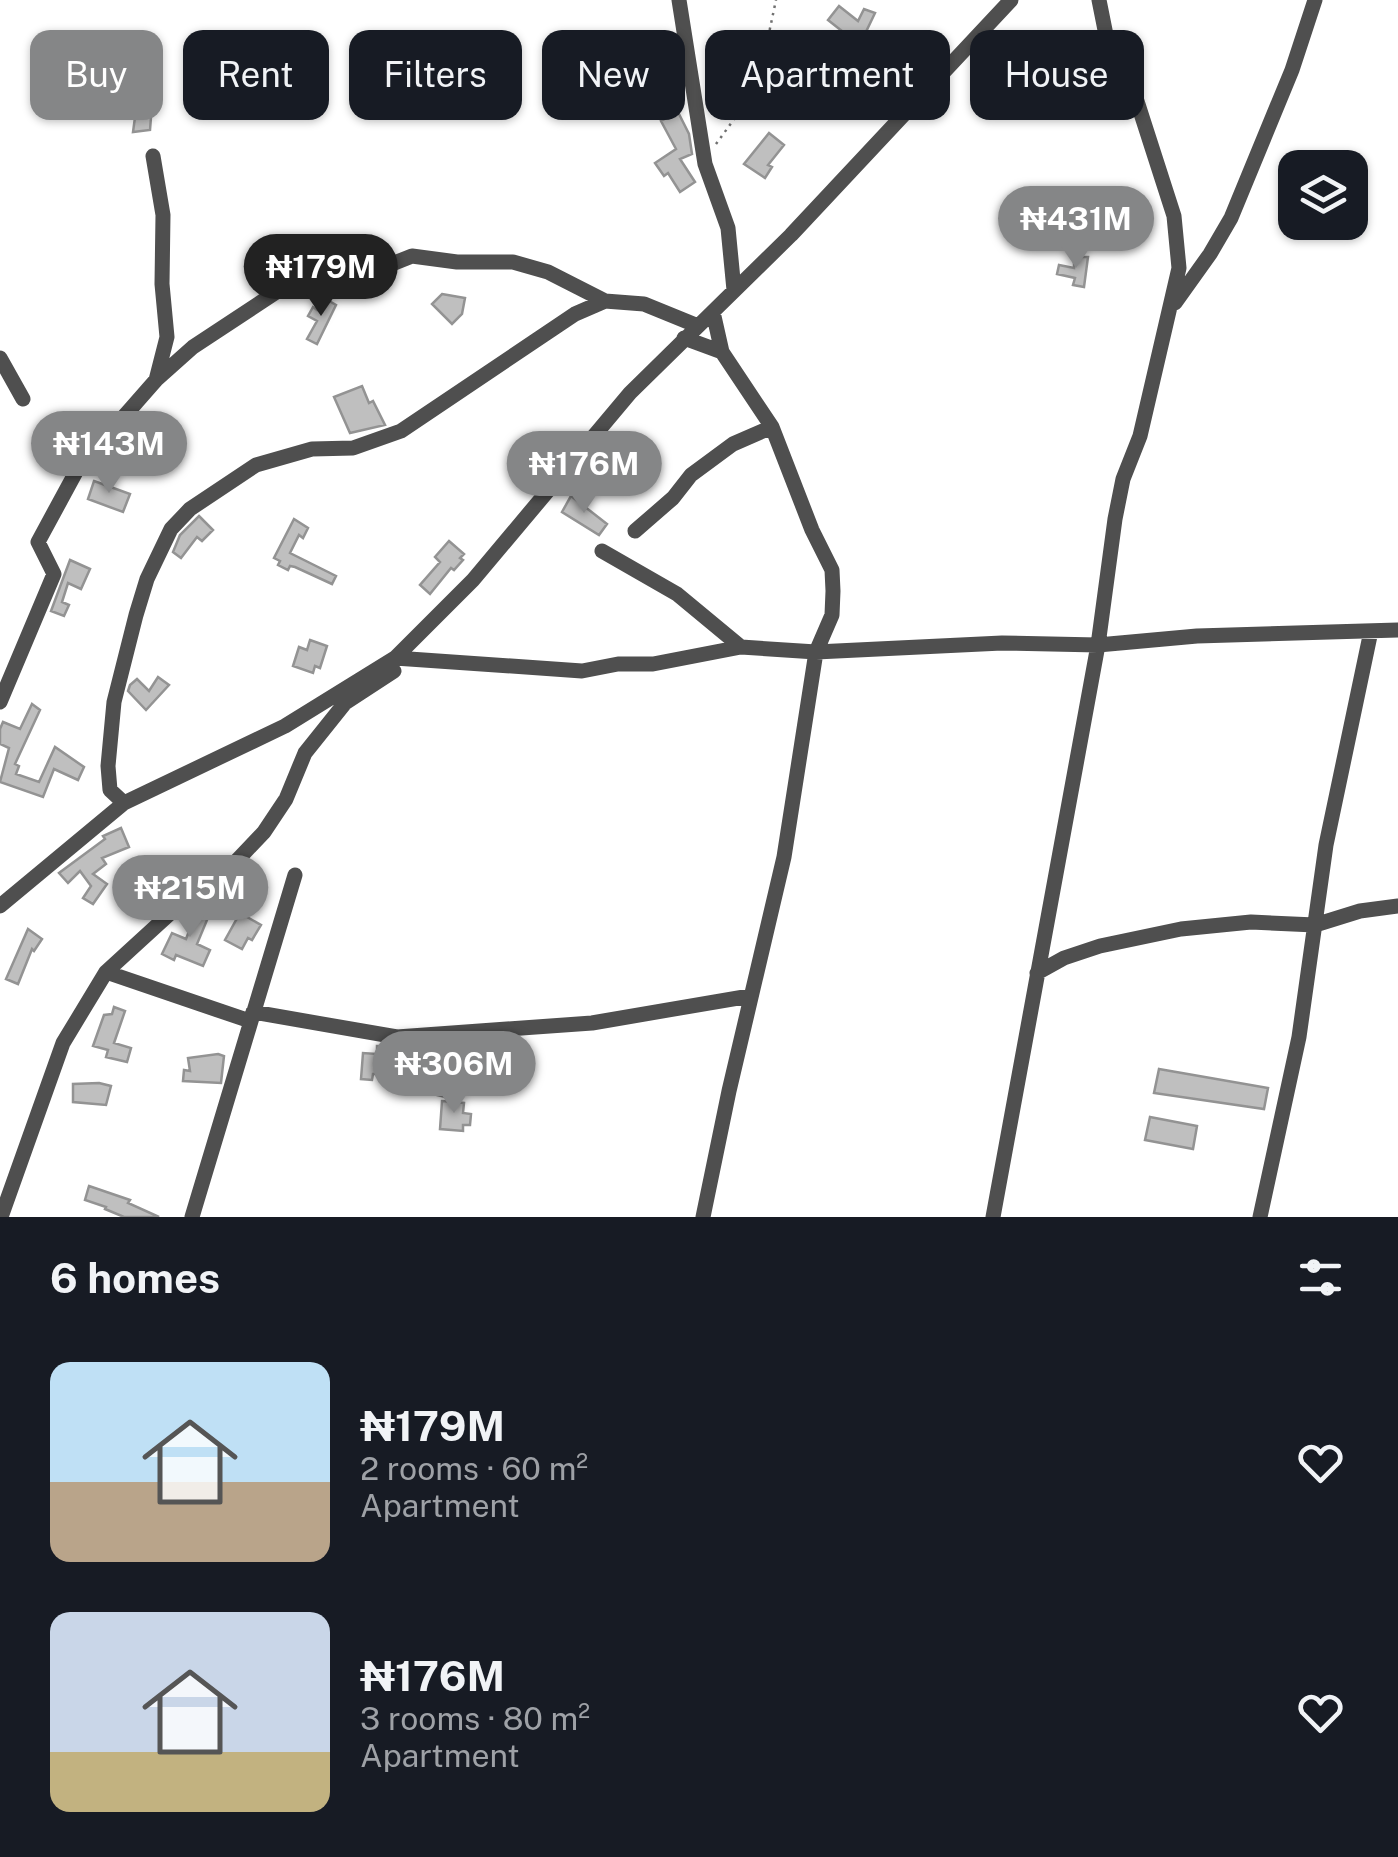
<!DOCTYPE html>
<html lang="en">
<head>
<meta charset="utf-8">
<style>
  body { margin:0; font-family:"Public Sans",sans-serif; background:#242831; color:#f1f3f6; height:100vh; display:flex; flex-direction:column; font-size:38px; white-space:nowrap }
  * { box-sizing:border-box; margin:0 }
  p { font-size:32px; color:#9ea1a6 }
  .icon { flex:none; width:55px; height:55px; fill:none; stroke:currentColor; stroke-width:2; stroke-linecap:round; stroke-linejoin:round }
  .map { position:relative; height:1217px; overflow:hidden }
  .sheet { display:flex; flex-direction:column; background:#171b24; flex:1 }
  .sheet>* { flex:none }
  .top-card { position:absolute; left:30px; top:30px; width:1340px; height:90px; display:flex; gap:20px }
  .fabs { position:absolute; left:1278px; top:150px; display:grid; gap:20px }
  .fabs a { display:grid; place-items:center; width:90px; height:90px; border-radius:20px; background:#171b24; box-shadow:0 2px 8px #0004; font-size:50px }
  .price { position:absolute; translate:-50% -85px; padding:0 22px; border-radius:35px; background:#858687; color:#fff; font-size:32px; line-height:65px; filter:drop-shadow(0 2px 5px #0008) }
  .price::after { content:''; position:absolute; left:50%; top:60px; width:30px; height:22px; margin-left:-15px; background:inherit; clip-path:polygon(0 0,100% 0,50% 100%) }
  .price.on { background:#222; color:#fff }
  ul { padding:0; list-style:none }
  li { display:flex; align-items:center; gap:30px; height:250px; padding:0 50px }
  li span { display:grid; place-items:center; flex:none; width:280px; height:200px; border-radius:20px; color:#555 }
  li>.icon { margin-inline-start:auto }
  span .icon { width:120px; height:120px; fill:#fffc; stroke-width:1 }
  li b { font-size:42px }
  h2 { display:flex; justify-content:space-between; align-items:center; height:120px; padding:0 50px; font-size:42px }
  .pill { padding:0 35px; border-radius:20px; background:#171b24; box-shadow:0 2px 8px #0004; font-size:35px; line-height:90px }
  .pill.on { background:#858687; color:#fff }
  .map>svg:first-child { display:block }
  .building { fill:#bfbfbf; stroke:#939393; stroke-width:2.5 }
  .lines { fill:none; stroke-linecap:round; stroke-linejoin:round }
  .path { stroke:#717171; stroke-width:2.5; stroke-dasharray:2.5 5; stroke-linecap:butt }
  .minor { stroke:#4f4f4f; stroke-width:15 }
</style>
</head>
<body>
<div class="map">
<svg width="1398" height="1217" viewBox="0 0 1398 1217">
  <rect width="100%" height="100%" fill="#fff"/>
  <path class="building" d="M839,6l19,15 6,-12 11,4 -12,25 -2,-1 -4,6 -29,-23z
    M129,89l20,5 -5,22 7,1 -1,13 -17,2 3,-22 -12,-3z
    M678,112l11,22 3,20 -12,5 15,23 -15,10 -12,-19 -4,3 -9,-13 21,-14 -15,-28z
    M769,133l15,12 -16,20 4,2 -7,11 -21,-14z
    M1074,257h14l-4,30 -11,-2 2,-7 -18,-4 2,-9 15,3z
    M442,294l23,4 -3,16 -10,10 -20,-20z
    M324,298l12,7 -19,39 -10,-5 10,-18 -9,-5 5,-9 4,3z
    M362,386l7,17 4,-2 12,24 -35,8 -16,-36z
    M94,481l36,13 -7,18 -35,-13z
    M571,496l36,28 -8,11 -37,-23z
    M199,516l14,14 -11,11 -5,-4 -16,21 -8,-6 7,-17z
    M294,519l14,9 -5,10 -4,-3 -9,18 46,23 -4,8 -37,-17 -5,-1 -2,4 -10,-5 2,-4 -6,-3z
    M449,541l15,13 -4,4 3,2 -9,10 -3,-2 -21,26 -10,-9 20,-23 -5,-5z
    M70,560l20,9 -9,20 -13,-6 -6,19 7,3 -5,11 -13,-5z
    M310,640l17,6 -7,22 -5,-2 -2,7 -20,-7 6,-19 8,3z
    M158,677l11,8 -23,25 -18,-19 2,-6 7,-6 12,12z
    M32,704l8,6 -25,54 4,2 -3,8 23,8 16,-35 29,20 -6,13 -24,-11 -11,28 -43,-15 9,-34 -9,-4v-15l3,-7 17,7z
    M121,828l8,19 -27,11 4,6 -13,10 14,10 -14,20 -10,-6 8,-12 -11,-15 -12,12 -9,-10 46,-34 -2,-3z
    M200,903l12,5 -15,36 13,6 -7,16 -27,-11 -2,5 -12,-6 10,-21 14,6z
    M240,913l21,12 -9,15 -4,-2 -6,11 -17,-9z
    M28,929l14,10 -8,12 -2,-2 -14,35 -12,-5z
    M114,1007l11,4 -11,32 17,5 -4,14 -21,-5 2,-7 -15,-4 11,-31 8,-1z
    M377,1046l12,1v27h-16l-1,6 -11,-1 2,-26 14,1z
    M218,1054l6,2 -3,27 -38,-2 1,-11 6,1 -2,-13z
    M1159,1069l109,19 -4,21 -110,-16z
    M397,1072l47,7 1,-4 11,3 -6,20 -56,-13z
    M99,1083l12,3 -5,19 -33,-3v-18z
    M442,1101l22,2 -1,10 8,1 -1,11h-7v6l-23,-2z
    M1150,1117l47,9 -4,23 -48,-9z
    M89,1186l41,14 -2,3 31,14h-35l-19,-8 1,-2 -21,-7z"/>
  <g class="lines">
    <path class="path" d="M716,144l27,-37 22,-55 11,-52"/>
    <path class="minor" d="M679,0l26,164 23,64 6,62
      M153,156l10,59 -1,69 5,53 -11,43
      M1175,303l35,-49 21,-36 61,-148 23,-70
      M684,338l38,14
      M0,358l23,41
      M635,531l38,-33 18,-23 42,-31 39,-17
      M602,551l75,43 64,53
      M395,658l187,13 36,-7h35l88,-17 75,5 186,-9 96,2 99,-9 201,-6
      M0,702l54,-128 -16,-32 39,-72 79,-90 37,-33 100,-66 45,-8 26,2 48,-19 45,6h56l35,10 57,29
      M124,803l-14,-13 -2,-24 6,-64 22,-87 11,-36 24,-50 19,-20 66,-44 56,-16 41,-1 48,-17 174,-117 30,-13 39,3 54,22
      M0,906l124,-103 161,-77 110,-68 78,-78 157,-187 161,-158 220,-235
      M106,972l144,49
      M1037,973l27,-15 36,-12 81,-17 70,-7 64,3 45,-14 38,-5
      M253,1012l144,25 195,-14 158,-27
      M1,1217l62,-174 43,-71 94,-86 28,-16 36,-38 22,-33 19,-46 40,-50 49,-32
      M192,1217l103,-342
      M703,1217l26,-126 55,-234 32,-205 16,-37 1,-24 -1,-21 -20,-40 -40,-103 -50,-75 -9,-40
      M993,1217l105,-572 17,-126 8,-40 17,-43 39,-168 -5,-52 -38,-118 -30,-63 -7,-35
      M1260,1217l39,-180 27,-192 45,-214"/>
  </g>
</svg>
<div class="fabs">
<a><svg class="icon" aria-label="layers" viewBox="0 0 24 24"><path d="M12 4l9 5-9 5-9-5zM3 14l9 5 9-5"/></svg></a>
</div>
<b class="price" style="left:1076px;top:271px">₦431M</b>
<b class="price on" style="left:321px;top:319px">₦179M</b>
<b class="price" style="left:109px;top:496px">₦143M</b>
<b class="price" style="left:584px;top:516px">₦176M</b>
<b class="price" style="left:190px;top:940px">₦215M</b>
<b class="price" style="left:454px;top:1116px">₦306M</b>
<div class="top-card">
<a class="pill on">Buy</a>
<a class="pill">Rent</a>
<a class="pill">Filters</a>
<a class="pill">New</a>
<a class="pill">Apartment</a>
<a class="pill">House</a>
</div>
</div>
<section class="sheet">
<h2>6 homes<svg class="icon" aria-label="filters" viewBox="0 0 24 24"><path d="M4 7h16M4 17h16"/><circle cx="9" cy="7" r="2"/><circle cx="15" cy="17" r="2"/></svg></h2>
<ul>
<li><span style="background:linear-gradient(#bfe0f5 60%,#b9a48a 0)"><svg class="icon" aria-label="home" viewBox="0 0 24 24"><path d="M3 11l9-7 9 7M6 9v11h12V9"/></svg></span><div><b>₦179M</b><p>2 rooms · 60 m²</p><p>Apartment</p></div><svg class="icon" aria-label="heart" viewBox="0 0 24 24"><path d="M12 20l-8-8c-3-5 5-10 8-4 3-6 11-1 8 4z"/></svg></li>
<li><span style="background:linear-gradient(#c9d6e8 70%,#c2b280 0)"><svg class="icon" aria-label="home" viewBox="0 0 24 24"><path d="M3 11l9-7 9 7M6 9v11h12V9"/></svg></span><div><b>₦176M</b><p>3 rooms · 80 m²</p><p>Apartment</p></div><svg class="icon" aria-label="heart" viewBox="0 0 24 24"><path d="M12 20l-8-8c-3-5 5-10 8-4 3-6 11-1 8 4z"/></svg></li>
</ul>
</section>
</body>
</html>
